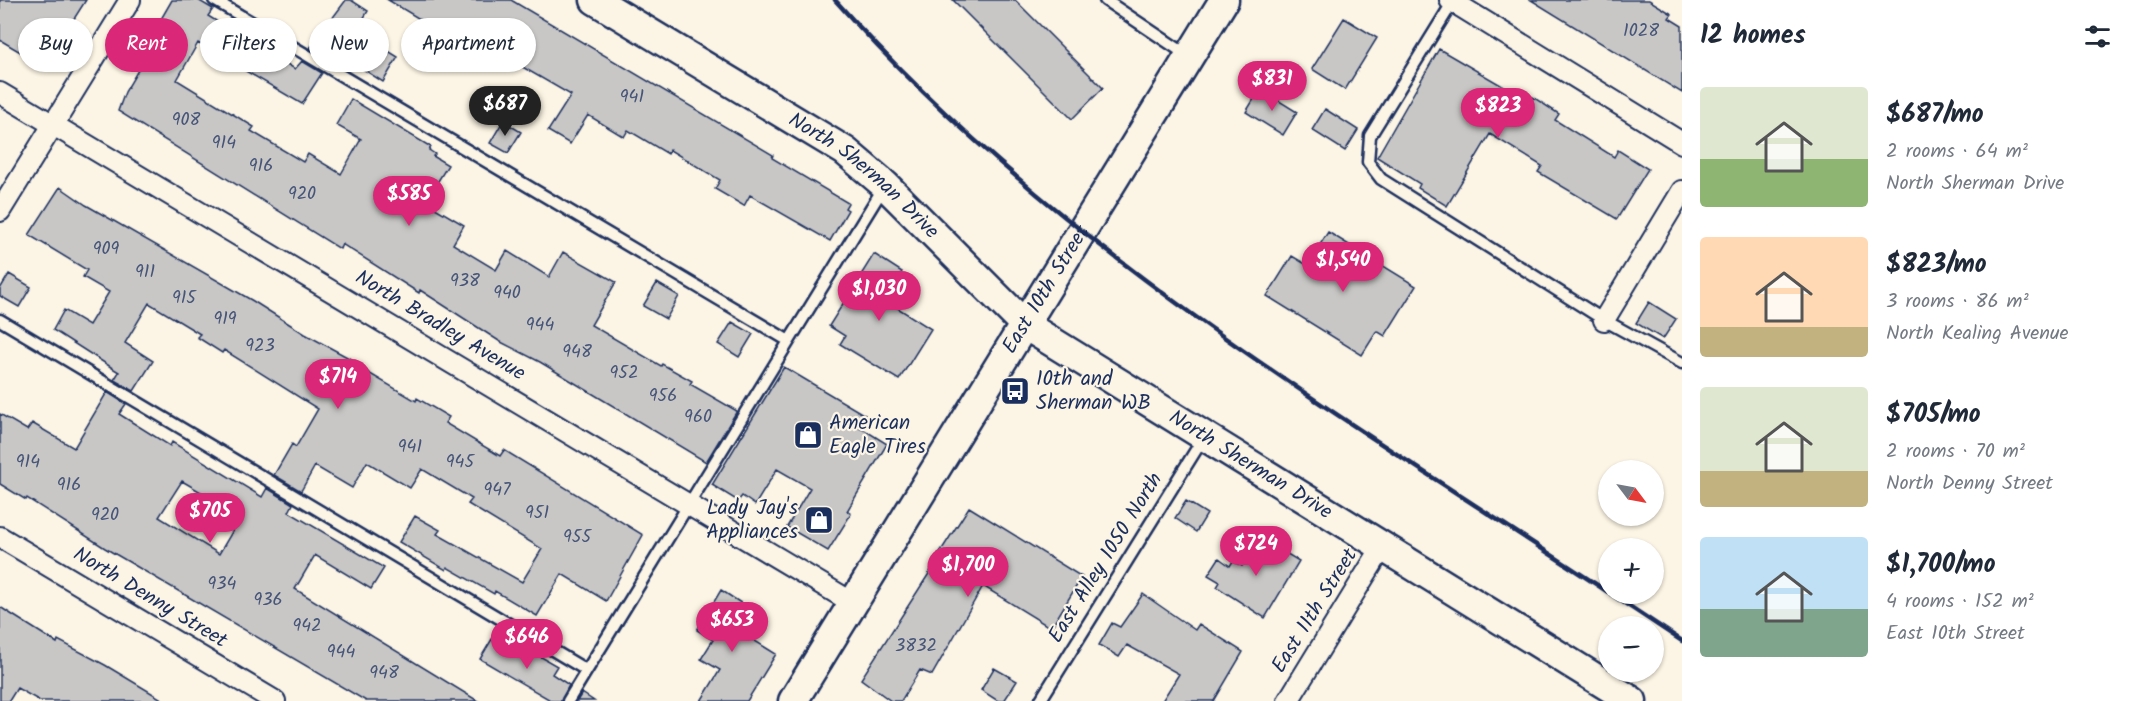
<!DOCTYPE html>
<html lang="en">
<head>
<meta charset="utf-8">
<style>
  body { margin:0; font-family:Kalam,sans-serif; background:#f2f2f3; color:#1f2937; height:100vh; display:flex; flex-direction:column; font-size:22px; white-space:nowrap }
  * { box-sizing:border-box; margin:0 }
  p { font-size:20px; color:#747a83 }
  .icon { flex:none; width:33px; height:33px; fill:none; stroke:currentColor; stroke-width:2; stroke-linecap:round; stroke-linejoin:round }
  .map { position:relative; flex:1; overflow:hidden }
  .drawer { display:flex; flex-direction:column; background:#fff; width:450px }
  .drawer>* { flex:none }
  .guide { position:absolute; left:18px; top:18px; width:570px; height:54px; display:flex; gap:12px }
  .needle { width:39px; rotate:122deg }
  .fabs { position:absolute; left:1598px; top:460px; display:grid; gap:12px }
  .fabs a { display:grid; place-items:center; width:66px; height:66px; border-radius:50%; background:#fff; box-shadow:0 2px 4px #0004; font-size:30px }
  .price { position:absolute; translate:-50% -51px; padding:0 14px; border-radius:21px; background:#db2777; color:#fff; font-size:20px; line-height:39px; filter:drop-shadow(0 2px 3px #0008) }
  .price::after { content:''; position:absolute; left:50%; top:36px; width:18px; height:14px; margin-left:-9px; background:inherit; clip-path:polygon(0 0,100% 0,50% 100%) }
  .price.current { background:#222; color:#fff }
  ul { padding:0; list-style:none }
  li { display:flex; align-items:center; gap:18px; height:150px; padding:0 18px }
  li span { display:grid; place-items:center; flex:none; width:168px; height:120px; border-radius:6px; color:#555 }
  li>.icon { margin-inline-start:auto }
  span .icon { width:72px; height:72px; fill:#fffc; stroke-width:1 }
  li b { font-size:26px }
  h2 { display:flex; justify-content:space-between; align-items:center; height:72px; padding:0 18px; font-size:26px }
  .chip { padding:0 21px; border-radius:27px; background:#fff; box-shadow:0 2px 4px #0004; font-size:21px; line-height:54px }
  .chip.current { background:#db2777; color:#fff }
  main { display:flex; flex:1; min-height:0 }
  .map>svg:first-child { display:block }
  .building { fill:#c8c7c6; stroke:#1b2f5e; stroke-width:1.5; fill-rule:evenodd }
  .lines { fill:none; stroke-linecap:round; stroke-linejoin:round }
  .service-casing { stroke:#1b2f5e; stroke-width:15 }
  .minor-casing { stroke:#1b2f5e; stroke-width:24 }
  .secondary-casing { stroke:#1b2f5e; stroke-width:33 }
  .service { stroke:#fcf5e5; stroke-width:10 }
  .minor { stroke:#fcf5e5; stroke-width:20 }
  .secondary { stroke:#fcf5e5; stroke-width:28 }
  .rail { stroke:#1b2f5e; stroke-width:4.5 }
  .labels { text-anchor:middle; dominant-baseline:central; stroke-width:4.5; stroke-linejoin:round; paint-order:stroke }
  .number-label { font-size:18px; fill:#465578 }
  .street-label { font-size:21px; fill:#1b2f5e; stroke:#fcf5e5 }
  .poi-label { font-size:21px; fill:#1b2f5e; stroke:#fcf5e5; text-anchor:start }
</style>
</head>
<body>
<main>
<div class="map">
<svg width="1682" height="701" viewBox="0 0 1682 701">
  <rect width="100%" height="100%" fill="#fcf5e5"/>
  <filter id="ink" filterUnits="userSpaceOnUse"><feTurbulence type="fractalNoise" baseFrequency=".0167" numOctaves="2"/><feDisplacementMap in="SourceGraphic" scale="12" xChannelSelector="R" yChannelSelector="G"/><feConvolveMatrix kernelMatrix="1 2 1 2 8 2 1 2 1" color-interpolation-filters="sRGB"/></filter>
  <g filter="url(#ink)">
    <path class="building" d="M0,0h86l-42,66 -44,-26z
      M172,0h26l15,9 -5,7 87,53 7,-8 20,12 -20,31 -104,-61 -21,37 77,47 -3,4 52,31 5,-8 33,20 20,-35 -25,-14 15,-26 80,48 -2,3 6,4 -2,2 15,9 -23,37 39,23 -11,19 43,26 11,-19 42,26 14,-25 53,30 -25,43 70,41 1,-2 30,17 -2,3 47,27 -31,51 -166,-100 -41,-21 -79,-51 -1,3 -77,-49 -2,5 -222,-138 7,-19 32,-54 -3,-1 10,-16 -3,-2z
      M346,0h5l17,11 -12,20 42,26 -15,25 -48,-31 -6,9 -19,-12z
      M388,0h123l262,155 -1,3 76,45 -3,5 3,2 -18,31 -80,-46 -6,11 -29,-17 5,-9 -50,-30 -2,4 -40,-24 -4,7 -36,-22 -18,29 -22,-13 23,-36 -64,-37 -6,10z
      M953,0h62l88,88 -31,31z
      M1531,0h118l23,14 -3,4 13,8v67z
      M1344,18l33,20 -32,52 -33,-21z
      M1439,49l91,53 3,-5 26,17 -4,6 59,37 4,-7 30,19 -31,50 -79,-47 4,-6 -52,-32 -43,72 -29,-18 2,-4 -43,-27z
      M1260,89l37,23 -14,23 -37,-23z
      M1325,109l33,21 -13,21 -33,-21z
      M503,121l18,11 -13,21 -18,-10z
      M60,187l26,18 167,96 52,33 57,31 -2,3 56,33 1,-3 32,19 -4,6 55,33 4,-6 139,85 -37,66 -44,-27 -25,42 -42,-25 -1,3 -47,-27 -1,3 -47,-28 16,-26 25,14 -3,4 85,48 20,-33 -74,-45 4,-5 -50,-30 -12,19 -43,-26 -15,26 -37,-22 -14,25 -27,-16 18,-31 4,3 22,-38 -94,-59 -2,3 -25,-16 3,-3 -51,-31 -24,40 28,18 -19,30 -20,-11 5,-8 -5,-3 -61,-39 11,-20 25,15 20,-33 -26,-15 4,-7 -58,-35z
      M1328,232l88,54 -31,50 -8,-5 -15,24 -95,-59 25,-40 15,9z
      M874,254l28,18 -17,28 46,29 -32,51 -59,-36 5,-8 -16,-10z
      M9,274l22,13 -12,20 -19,-11v-7z
      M657,283l22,13 -13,23 -23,-13z
      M1649,302l27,17 -13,20 -27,-16z
      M732,322l21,12 -14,23 -21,-13z
      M784,367l81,48 -7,11 29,18 -40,67 4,3 -23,37 -41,-24 23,-39 -33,-19 -22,36 -13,-9 -4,5 -26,-16z
      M107,392l19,12 -7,10 8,5 43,27 2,-4 90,55 5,-9 26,16 -4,8 95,56 -13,21 -56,-34 -20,34 183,112h-112l-261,-153 -78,-50 -1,2 -26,-16v-70l27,16 5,-7 42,25zM182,481l55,32 -2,4 4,3 -20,34 -60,-37z
      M1186,501l21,13 -11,18 -21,-14z
      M969,507l113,70 -31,51 -68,-42 -51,89 -12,-5 -19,31h-10l-30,-22 78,-121 -2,-1z
      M1259,537l40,24 -34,57 -48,-31 3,-5 -12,-7 11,-17 11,8 3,-5 9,5z
      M721,590l26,17 -13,21 42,26 -29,47h-46l19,-31 -19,-11 12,-19 -16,-10z
      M1143,594l52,36 4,-6 44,28 -29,49h-52l17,-27 -52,-29 -8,12 -20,-12 13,-22 8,4z
      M0,607l57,36 1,-3 47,25 60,36h-125l-23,-13 -8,13h-9z
      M492,639l34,20 5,-8 26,15 -5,8 17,11 -8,16h-9l-72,-42z
      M994,668l23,13 -13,20h-6l-17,-11z
      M582,693l12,8h-17z"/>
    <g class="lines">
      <g class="service-casing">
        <path id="service" d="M214,0l575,341
          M1105,0l82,55
          M1454,0l-84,136 -2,26 13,17 223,141 78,43
          M0,320l586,350
          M568,701l317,-516
          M1040,701l164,-264"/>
      </g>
      <g class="minor-casing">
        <path id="minor" d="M1450,0l232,143
          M0,93l853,510
          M0,211l130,-211
          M1604,320l78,-129
          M0,537l275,164
          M1288,701l95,-155"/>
      </g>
      <g class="secondary-casing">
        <g id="secondary">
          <path id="s1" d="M595,0l250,151 40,34 140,140 607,376"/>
          <path id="s2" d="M793,701l431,-701"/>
        </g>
      </g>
      <use href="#service" class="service"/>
      <use href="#minor" class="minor"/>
      <use href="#secondary" class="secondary"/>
      <path class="rail" d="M835,0c218,246 502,413 773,592
        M1611,594l71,47"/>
    </g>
  </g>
  <defs>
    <g id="bus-square" transform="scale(1.5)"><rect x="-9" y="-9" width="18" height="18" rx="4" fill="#1b2f5e" stroke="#fcf5e5"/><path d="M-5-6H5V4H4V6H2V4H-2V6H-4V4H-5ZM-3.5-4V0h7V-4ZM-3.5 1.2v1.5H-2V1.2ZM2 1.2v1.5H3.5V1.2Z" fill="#fff"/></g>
    <g id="shop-square" transform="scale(1.5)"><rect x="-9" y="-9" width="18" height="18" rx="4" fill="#1b2f5e" stroke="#fcf5e5"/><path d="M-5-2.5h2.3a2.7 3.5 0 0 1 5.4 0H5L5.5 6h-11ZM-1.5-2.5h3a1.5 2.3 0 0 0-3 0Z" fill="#fff"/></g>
  </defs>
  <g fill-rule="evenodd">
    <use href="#bus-square" x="1015" y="391"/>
    <use href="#shop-square" x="808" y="435"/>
    <use href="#shop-square" x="819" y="520"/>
  </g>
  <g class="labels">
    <g class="number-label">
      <text x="1641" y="31">1028</text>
      <text x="632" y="97">941</text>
      <text x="186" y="120">908</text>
      <text x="224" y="143">914</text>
      <text x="261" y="166">916</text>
      <text x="302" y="194">920</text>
      <text x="106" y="249">909</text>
      <text x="145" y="272">911</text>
      <text x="465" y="281">938</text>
      <text x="507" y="293">940</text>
      <text x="184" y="298">915</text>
      <text x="225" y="319">919</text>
      <text x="540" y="325">944</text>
      <text x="260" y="346">923</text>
      <text x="577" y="352">948</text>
      <text x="624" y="373">952</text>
      <text x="663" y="396">956</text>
      <text x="698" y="417">960</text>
      <text x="410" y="447">941</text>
      <text x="28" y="462">914</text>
      <text x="460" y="462">945</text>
      <text x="69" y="485">916</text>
      <text x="497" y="490">947</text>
      <text x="537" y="513">951</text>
      <text x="105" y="515">920</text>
      <text x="577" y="537">955</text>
      <text x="222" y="584">934</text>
      <text x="268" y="600">936</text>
      <text x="307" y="626">942</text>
      <text x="916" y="646">3832</text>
      <text x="341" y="652">944</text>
      <text x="384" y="673">948</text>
    </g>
    <g class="street-label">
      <text stroke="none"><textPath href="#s1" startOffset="322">North Sherman Drive</textPath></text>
      <text stroke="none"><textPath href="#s2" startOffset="483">East 10th Street</textPath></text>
      <text transform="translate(440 326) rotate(31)">North Bradley Avenue</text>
      <text stroke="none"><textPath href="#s1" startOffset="808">North Sherman Drive</textPath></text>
      <text transform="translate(1106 558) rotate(-58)">East Alley 1050 North</text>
      <text transform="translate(150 598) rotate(31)">North Denny Street</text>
      <text transform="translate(1315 611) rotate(-58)">East 11th Street</text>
    </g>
    <g class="poi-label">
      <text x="1036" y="379">10th and<tspan x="1036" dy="24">Sherman WB</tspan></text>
      <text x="829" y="423">American<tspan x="829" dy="24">Eagle Tires</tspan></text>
      <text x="798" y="508" text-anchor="end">Lady Jay's<tspan x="798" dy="24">Appliances</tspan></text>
    </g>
  </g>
</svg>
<div class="fabs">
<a><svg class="needle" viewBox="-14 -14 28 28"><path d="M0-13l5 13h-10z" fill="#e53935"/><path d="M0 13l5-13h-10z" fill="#747a83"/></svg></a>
<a>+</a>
<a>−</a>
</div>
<b class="price" style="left:1272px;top:112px">$831</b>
<b class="price current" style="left:505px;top:137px">$687</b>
<b class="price" style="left:1498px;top:139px">$823</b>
<b class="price" style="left:409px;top:227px">$585</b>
<b class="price" style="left:1343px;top:293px">$1,540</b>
<b class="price" style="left:879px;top:322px">$1,030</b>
<b class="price" style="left:338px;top:410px">$714</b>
<b class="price" style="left:210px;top:544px">$705</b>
<b class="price" style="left:1256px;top:577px">$724</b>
<b class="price" style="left:968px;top:598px">$1,700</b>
<b class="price" style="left:732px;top:653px">$653</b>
<b class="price" style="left:527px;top:670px">$646</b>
<div class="guide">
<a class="chip">Buy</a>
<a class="chip current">Rent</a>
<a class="chip">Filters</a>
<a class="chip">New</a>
<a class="chip">Apartment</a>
</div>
</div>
<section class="drawer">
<h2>12 homes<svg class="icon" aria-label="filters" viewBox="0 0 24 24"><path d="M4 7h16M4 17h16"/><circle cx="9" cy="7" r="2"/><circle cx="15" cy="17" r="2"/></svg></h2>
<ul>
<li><span style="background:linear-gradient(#dfe7d0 60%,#8fb573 0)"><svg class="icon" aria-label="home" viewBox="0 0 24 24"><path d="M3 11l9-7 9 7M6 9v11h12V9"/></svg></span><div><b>$687/mo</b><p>2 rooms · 64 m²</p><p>North Sherman Drive</p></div></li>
<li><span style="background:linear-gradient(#ffd9b3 75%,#c2b280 0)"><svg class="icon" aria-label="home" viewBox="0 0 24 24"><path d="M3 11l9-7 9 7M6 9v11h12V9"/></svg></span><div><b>$823/mo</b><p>3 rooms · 86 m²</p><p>North Kealing Avenue</p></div></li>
<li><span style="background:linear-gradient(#dfe7d0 70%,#c2b280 0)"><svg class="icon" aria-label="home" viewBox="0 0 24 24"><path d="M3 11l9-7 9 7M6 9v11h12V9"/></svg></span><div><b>$705/mo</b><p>2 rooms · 70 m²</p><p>North Denny Street</p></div></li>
<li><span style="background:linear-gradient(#bfe0f5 60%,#7fa58c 0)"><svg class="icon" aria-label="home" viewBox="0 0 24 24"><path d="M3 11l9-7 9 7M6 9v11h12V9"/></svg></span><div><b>$1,700/mo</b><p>4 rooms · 152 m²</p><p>East 10th Street</p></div></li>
</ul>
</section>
</main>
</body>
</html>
